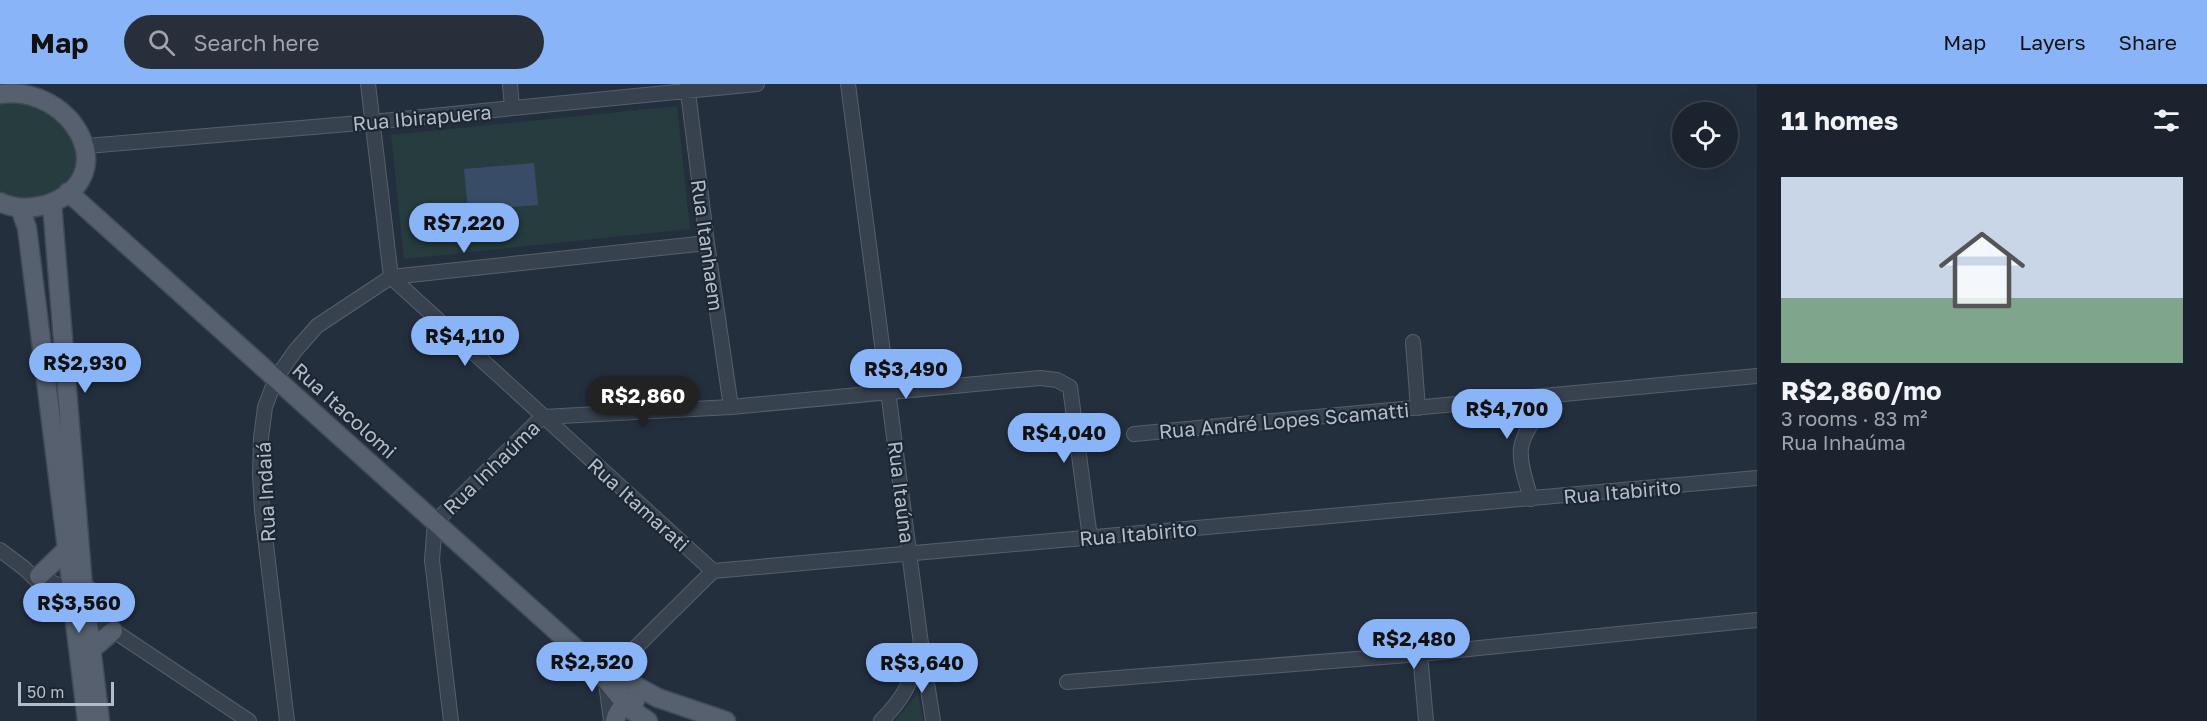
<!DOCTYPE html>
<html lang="en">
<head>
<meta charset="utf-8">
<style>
  body { margin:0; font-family:"Golos Text",sans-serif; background:#282f3a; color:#f1f3f6; height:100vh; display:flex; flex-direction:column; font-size:22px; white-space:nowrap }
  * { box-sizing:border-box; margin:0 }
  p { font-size:20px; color:#a0a4aa }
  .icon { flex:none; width:33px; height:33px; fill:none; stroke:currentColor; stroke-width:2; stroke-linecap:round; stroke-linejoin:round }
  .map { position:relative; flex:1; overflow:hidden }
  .side { display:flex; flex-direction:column; background:#1b232e; width:450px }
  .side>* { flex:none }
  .buttons { position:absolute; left:1672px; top:18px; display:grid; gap:12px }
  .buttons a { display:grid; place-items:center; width:66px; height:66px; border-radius:50%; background:#1b232e; box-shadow:0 6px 24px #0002,0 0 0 2px #39404a; font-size:30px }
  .scale { position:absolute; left:18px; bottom:15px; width:96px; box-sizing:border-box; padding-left:6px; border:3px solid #b4bcc9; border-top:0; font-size:16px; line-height:21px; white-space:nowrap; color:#b4bcc9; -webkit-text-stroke:4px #1d2633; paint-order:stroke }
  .price { position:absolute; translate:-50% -51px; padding:0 14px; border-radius:21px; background:#8ab4f8; color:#111; font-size:20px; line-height:39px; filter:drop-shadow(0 2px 3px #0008) }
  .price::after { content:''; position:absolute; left:50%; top:36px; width:18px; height:14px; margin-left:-9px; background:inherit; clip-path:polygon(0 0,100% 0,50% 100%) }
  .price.on { background:#222; color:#fff }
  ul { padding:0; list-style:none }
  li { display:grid; align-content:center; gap:12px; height:318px; padding:0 24px }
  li+li { border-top:2px solid #39404a }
  li span { display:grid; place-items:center; height:186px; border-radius:0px; color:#555 }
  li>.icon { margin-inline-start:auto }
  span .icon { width:108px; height:108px; fill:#fffc; stroke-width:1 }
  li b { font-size:26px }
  h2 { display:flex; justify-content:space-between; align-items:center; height:72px; padding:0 24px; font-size:26px }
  header { display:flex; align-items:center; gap:36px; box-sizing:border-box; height:84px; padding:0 30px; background:#8ab4f8; color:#111 }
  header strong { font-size:28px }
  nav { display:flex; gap:33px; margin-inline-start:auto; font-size:21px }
  .search { width:420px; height:54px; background:#282f3a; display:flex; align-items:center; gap:15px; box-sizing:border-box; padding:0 21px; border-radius:33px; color:#a0a4aa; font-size:22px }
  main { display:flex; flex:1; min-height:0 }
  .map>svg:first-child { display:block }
  .green { fill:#263c3f }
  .water { fill:#394c67 }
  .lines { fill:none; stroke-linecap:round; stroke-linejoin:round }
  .minor-casing { stroke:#565f6c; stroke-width:16 }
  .major-casing { stroke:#414a57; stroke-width:21 }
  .minor { stroke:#38414e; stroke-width:14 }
  .major { stroke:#56606e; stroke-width:18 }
  .labels { text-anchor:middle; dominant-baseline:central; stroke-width:4.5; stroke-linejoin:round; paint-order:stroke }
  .street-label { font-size:20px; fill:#b4bcc9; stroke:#1d2633 }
</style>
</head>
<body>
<header>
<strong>Map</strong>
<div class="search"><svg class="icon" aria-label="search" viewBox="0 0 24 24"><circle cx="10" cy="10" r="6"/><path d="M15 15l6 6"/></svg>Search here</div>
<nav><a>Map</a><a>Layers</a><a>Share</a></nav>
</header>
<main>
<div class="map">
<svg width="1757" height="637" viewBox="0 0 1757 637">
  <rect width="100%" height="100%" fill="#242f3e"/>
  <path class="green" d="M45,12l38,57 -14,33 -32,18 -37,-6v-98z
    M677,22l13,123 -286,30 -13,-124z
    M918,609l5,28h-28z"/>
  <path class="water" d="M534,79l4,42 -70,6 -4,-42z"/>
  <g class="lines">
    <g class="minor-casing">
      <path id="minor" d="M368,0l23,193 322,294
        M510,0l2,24
        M687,0l20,159 24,164
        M848,0l73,560 12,77
        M87,62l285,-24 385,-38
        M1413,258l5,66
        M1134,350l623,-58
        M1531,415c-4,-15 -12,-35 -10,-51 3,-19 21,-38 31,-53
        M0,466l24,18 43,41
        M39,491l29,16
        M93,521l16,16
        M87,529l162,108
        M1420,570l6,67
        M1067,598l353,-28 337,-34
        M287,637l-25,-210 -2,-36 1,-37 4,-31 11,-29 19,-27 22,-25 74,-49 316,-34
        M451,637l-19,-161 3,-38 107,-105 189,-10 309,-29 17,2 13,7 20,151
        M611,637l-5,-39 4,-9 103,-102 1044,-93
        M881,637c21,-21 31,-38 37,-67"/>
    </g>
    <g class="major-casing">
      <path id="major" d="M0,10c74,-10 126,86 45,111 -15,4 -31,4 -45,-3
        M68,108l524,471 38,46 18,12
        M52,119l31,384
        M20,124l7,20 45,361
        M39,492l28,-27
        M65 517a14 14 0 1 1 28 0a14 14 0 1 1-28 0Z
        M74,530l13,107
        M87,530l13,107
        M91,566l22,-19
        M599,582l59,32 68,23
        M615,637c2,-11 10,-18 20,-20"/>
    </g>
    <use href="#minor" class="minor"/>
    <use href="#major" class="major"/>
  </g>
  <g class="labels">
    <g class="street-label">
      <text transform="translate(422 33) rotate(-5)">Rua Ibirapuera</text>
      <text transform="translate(708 161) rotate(82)">Rua Itanhaem</text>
      <text transform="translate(345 326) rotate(42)">Rua Itacolomi</text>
      <text transform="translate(1284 336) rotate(-5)">Rua André Lopes Scamatti</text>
      <text transform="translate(491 383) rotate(-44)">Rua Inhaúma</text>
      <text transform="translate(1622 407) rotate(-5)">Rua Itabirito</text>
      <text transform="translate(265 408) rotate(-93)">Rua Indaiá</text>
      <text transform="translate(902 408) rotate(83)">Rua Itaúna</text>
      <text transform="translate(639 420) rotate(42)">Rua Itamarati</text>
      <text transform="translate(1138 449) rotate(-5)">Rua Itabirito</text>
    </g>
  </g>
</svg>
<div class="buttons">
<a><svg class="icon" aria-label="locate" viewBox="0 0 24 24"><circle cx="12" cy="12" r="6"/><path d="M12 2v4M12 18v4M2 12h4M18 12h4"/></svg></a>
</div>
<div class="scale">50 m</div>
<b class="price" style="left:464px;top:170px">R$7,220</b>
<b class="price" style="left:465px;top:283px">R$4,110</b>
<b class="price" style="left:85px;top:310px">R$2,930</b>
<b class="price" style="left:906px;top:316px">R$3,490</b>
<b class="price on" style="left:643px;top:343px">R$2,860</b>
<b class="price" style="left:1507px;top:356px">R$4,700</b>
<b class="price" style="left:1064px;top:380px">R$4,040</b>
<b class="price" style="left:79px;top:550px">R$3,560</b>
<b class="price" style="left:1414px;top:586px">R$2,480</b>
<b class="price" style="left:592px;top:609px">R$2,520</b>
<b class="price" style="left:922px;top:610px">R$3,640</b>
</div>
<section class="side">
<h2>11 homes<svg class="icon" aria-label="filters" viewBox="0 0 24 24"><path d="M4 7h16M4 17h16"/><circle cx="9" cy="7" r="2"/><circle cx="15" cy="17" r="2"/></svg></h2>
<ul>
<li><span style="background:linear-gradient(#c9d6e8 65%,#7fa58c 0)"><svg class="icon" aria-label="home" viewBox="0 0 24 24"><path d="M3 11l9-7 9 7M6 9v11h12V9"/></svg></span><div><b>R$2,860/mo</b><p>3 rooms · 83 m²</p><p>Rua Inhaúma</p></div></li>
</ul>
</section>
</main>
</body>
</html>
